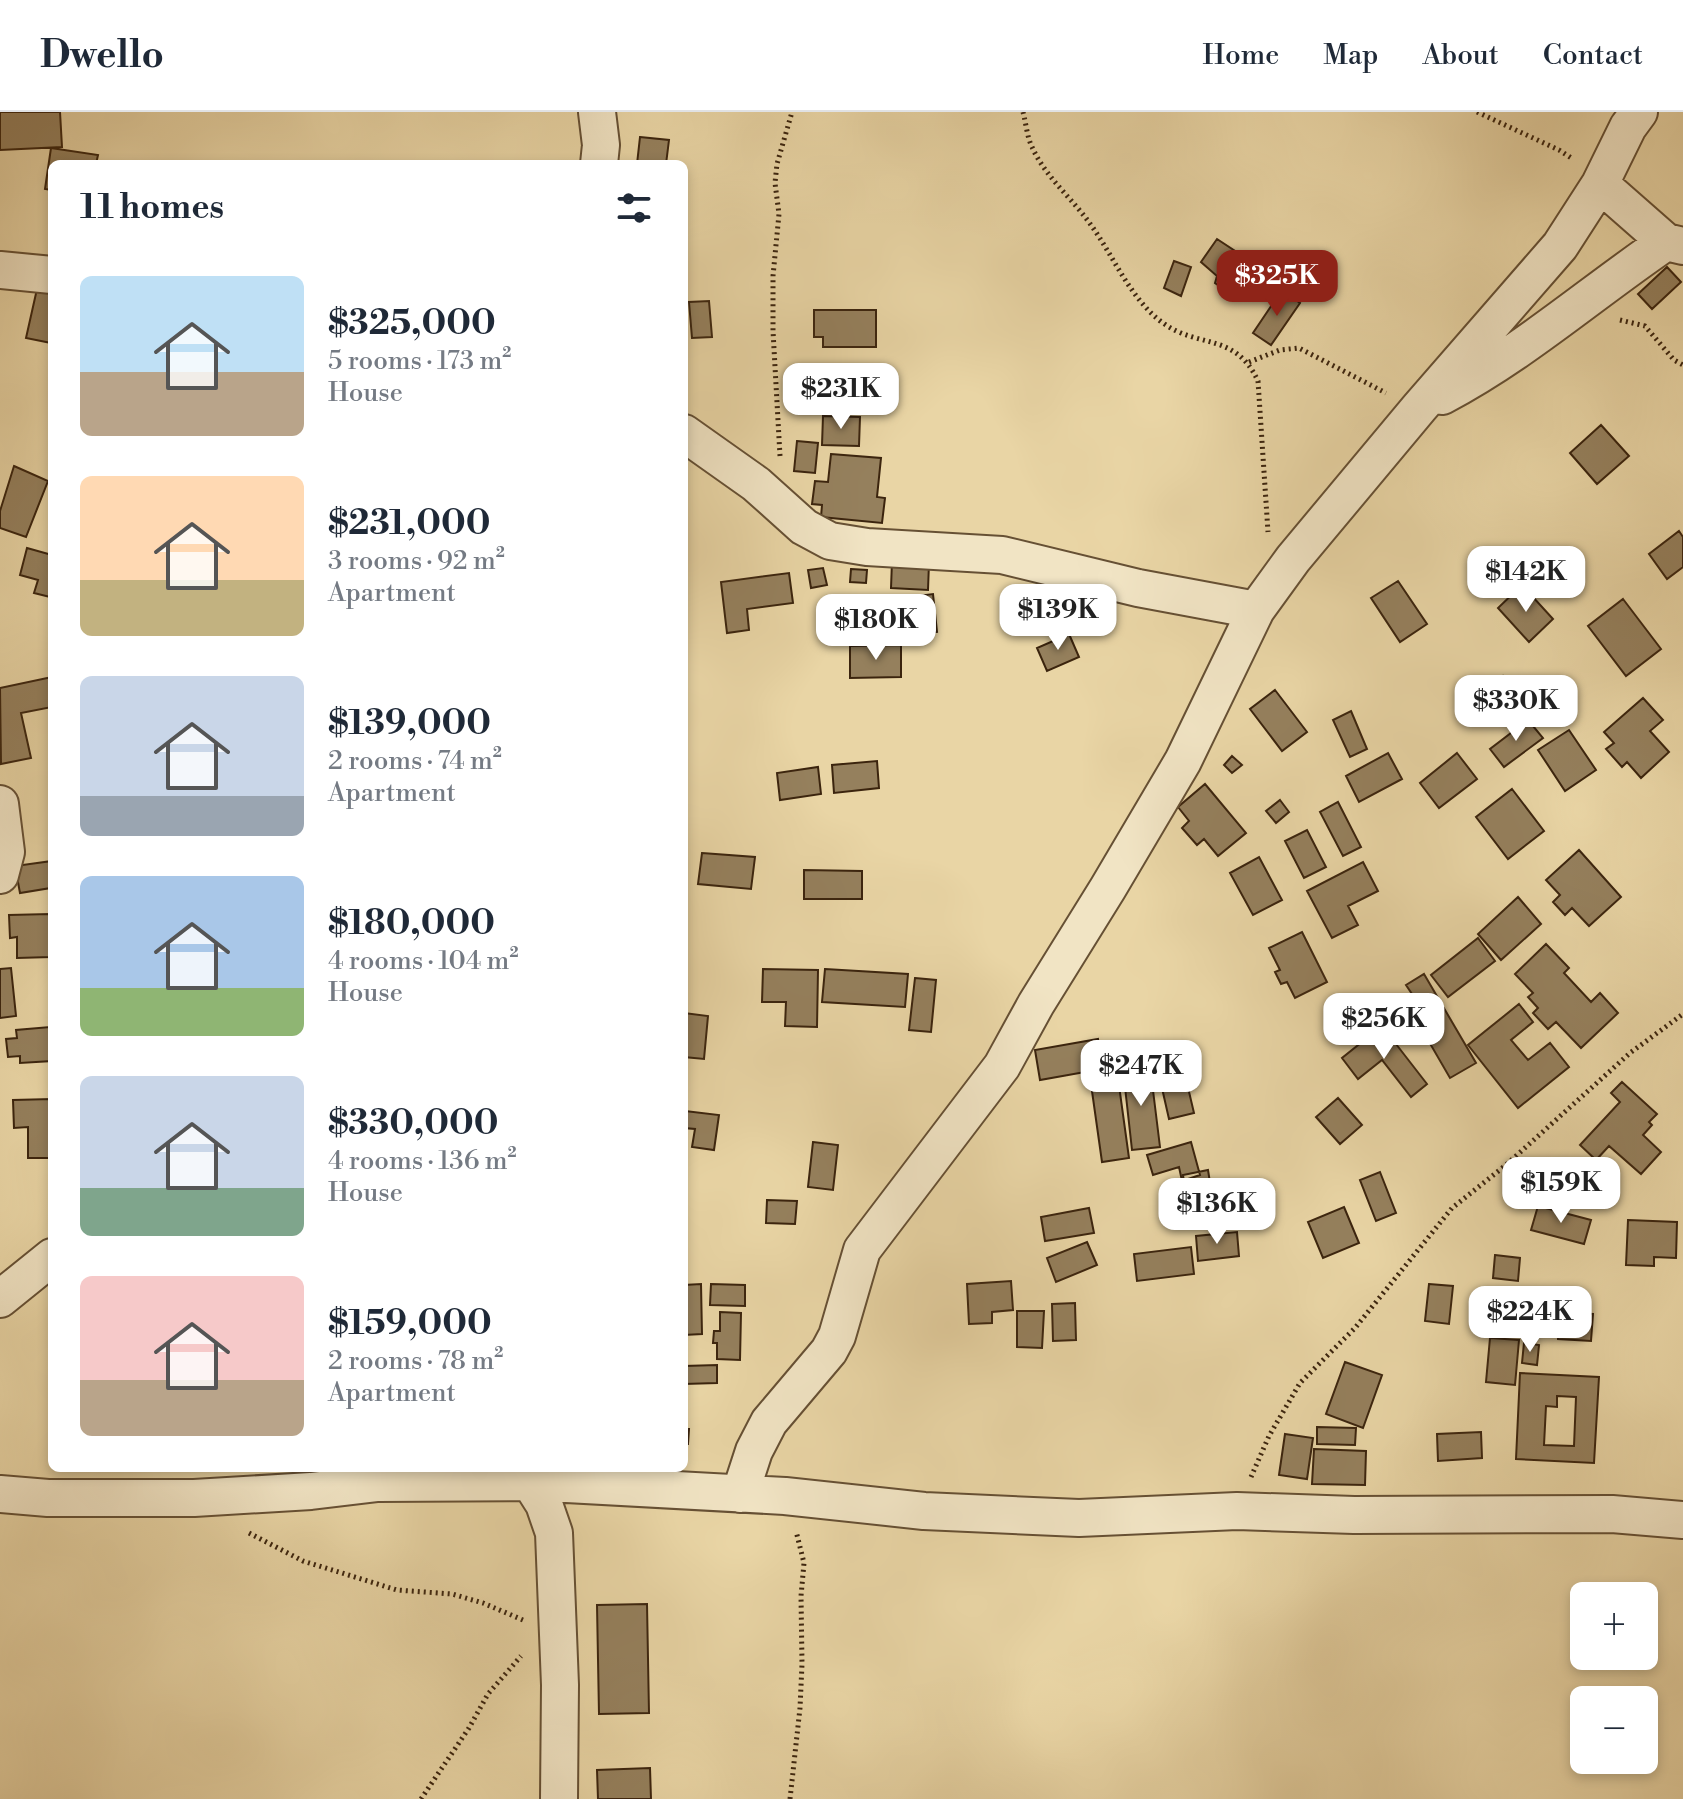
<!DOCTYPE html>
<html lang="en">
<head>
<meta charset="utf-8">
<style>
  body { margin:0; font-family:"Libre Bodoni",serif; background:#f2f2f3; color:#1f2937; height:100vh; display:flex; flex-direction:column; font-size:30px; white-space:nowrap }
  * { box-sizing:border-box; margin:0 }
  p { font-size:26px; color:#747a83 }
  .icon { flex:none; width:44px; height:44px; fill:none; stroke:currentColor; stroke-width:2; stroke-linecap:round; stroke-linejoin:round }
  .map { position:relative; flex:1; overflow:hidden }
  .side { position:absolute; left:48px; top:48px; width:640px; height:1312px; display:flex; flex-direction:column; background:#fff; border-radius:12px; box-shadow:0 4px 12px #0003 }
  .side>* { flex:none }
  .tools { position:absolute; left:1570px; top:1470px; display:grid; gap:16px }
  .tools a { display:grid; place-items:center; width:88px; height:88px; border-radius:12px; background:#fff; box-shadow:0 4px 12px #0003; font-size:40px }
  .price { position:absolute; translate:-50% -68px; padding:0 18px; border-radius:16px; background:#fff; color:#222; font-size:26px; line-height:52px; filter:drop-shadow(0 2px 4px #0008) }
  .price::after { content:''; position:absolute; left:50%; top:48px; width:24px; height:18px; margin-left:-12px; background:inherit; clip-path:polygon(0 0,100% 0,50% 100%) }
  .price.selected { background:#8f2418; color:#fff }
  ul { padding:0; list-style:none }
  li { display:flex; align-items:center; gap:24px; height:200px; padding:0 32px }
  li span { display:grid; place-items:center; flex:none; width:224px; height:160px; border-radius:12px; color:#555 }
  li>.icon { margin-inline-start:auto }
  span .icon { width:96px; height:96px; fill:#fffc; stroke-width:1 }
  li b { font-size:34px }
  h2 { display:flex; justify-content:space-between; align-items:center; height:96px; padding:0 32px; font-size:34px }
  header { display:flex; align-items:center; gap:48px; box-sizing:border-box; height:112px; padding:0 40px; background:#fff; border-bottom:2px solid #e0e1e3 }
  header strong { font-size:38px }
  nav { display:flex; gap:44px; margin-inline-start:auto; font-size:28px }
  .map>svg:first-child { display:block }
  .building { fill:#95805d; stroke:#3b240e; stroke-width:2; fill-rule:evenodd }
  .lines { fill:none; stroke-linecap:round; stroke-linejoin:round }
  .minor-casing { stroke:#665034; stroke-width:40 }
  .path { stroke:#3b240e; stroke-width:5; stroke-dasharray:2 4; stroke-linecap:butt }
  .minor { stroke:#f1e4c4; stroke-width:36 }
</style>
</head>
<body>
<header>
<strong>Dwello</strong>
<nav><a>Home</a><a>Map</a><a>About</a><a>Contact</a></nav>
</header>
<div class="map">
<svg width="1683" height="1687" viewBox="0 0 1683 1687">
  <rect width="100%" height="100%" fill="#e9d5a5"/>
  <filter id="stains"><feTurbulence type="fractalNoise" baseFrequency=".0025" numOctaves="4"/><feColorMatrix values="0 0 0 0 .2 0 0 0 0 .09 0 0 0 0 .02 0 0 0 .5 -.17"/></filter>
  <radialGradient id="worn" r=".72"><stop offset=".6" stop-color="#630" stop-opacity="0"/><stop offset="1" stop-color="#630" stop-opacity=".3"/></radialGradient>
  <path class="building" d="M0,0h60l2,35 -62,3z
    M640,25l29,3 -3,24h-29z
    M51,36l47,7 -2,9h-44v26l-7,-1z
    M1217,127l44,29 -16,26 -12,-10 -6,7 -12,-8 2,-7 -16,-14z
    M1174,149l17,6 -10,29 -17,-8z
    M1667,155l14,15 -29,27 -14,-15z
    M37,177l15,3 -1,51 -25,-5z
    M1282,178l18,13 -29,42 -18,-12z
    M709,189l3,36 -20,1 -3,-36z
    M814,198h62v37h-53v-10h-9z
    M823,304l37,1 -1,29 -37,-1z
    M1601,313l28,31 -32,28 -27,-31z
    M797,329l21,2 -3,30 -21,-2z
    M831,342l50,4 -4,39 8,1 -3,25 -61,-6 1,-12 -10,-1 3,-23 13,1z
    M14,354l34,15 -22,56 -26,-9v-17z
    M1679,419l4,6v30l-16,12 -18,-25z
    M27,436l25,7 -2,42 -16,-4 4,-13 -18,-5z
    M892,449l37,2 -1,27 -37,-2z
    M823,456l4,17 -16,3 -3,-18z
    M851,457l16,1 -1,13 -16,-1z
    M789,461l4,30 -46,6 2,21 -22,3 -6,-51z
    M1398,469l29,43 -27,18 -29,-44z
    M1522,473l31,34 -24,23 -31,-34z
    M933,482l4,38 -23,3 -5,-38z
    M1623,487l38,50 -35,27 -38,-50z
    M1069,522l10,23 -32,14 -10,-23z
    M901,533v32l-51,1v-32z
    M1503,564l27,31 -19,16 -26,-30z
    M52,565v30l-31,6 10,45 -30,6 -1,-76z
    M1275,578l32,42 -25,19 -32,-42z
    M1643,586l20,22 -13,11 19,21 -28,26 -14,-16 -5,5 -16,-18 8,-6 -10,-11z
    M1351,599l16,38 -17,8 -17,-37z
    M1528,608l15,18 -39,29 -14,-18z
    M1569,618l27,40 -31,21 -27,-41z
    M1388,641l14,26 -43,23 -13,-26z
    M1457,641l20,26 -38,29 -19,-25z
    M1232,644l10,9 -10,8 -8,-8z
    M877,649l2,27 -45,5 -2,-28z
    M818,655l3,27 -41,6 -3,-27z
    M1205,672l41,49 -28,23 -14,-17 -7,6 -15,-17 7,-7 -11,-14z
    M1512,677l32,42 -36,28 -32,-42z
    M1280,688l9,12 -13,11 -10,-12z
    M1338,690l23,45 -18,9 -23,-44z
    M1307,718l19,37 -22,11 -19,-37z
    M1579,738l42,47 -32,29 -17,-18 -7,7 -12,-13 7,-7 -14,-15z
    M702,741l53,4 -4,32 -53,-5z
    M1259,745l23,43 -29,15 -23,-42z
    M52,749v32l-1,-5 -31,5 -5,-27z
    M1363,750l15,29 -30,15 10,19 -26,13 -25,-47z
    M804,758l58,1v28h-58z
    M1518,785l23,27 -40,36 -23,-26z
    M50,802l1,43 -34,1v-21l-7,1 -1,-23z
    M1302,820l25,50 -32,16 -8,-16 -6,2 -6,-12 5,-2 -11,-22z
    M1478,826l17,23 -47,36 -17,-22z
    M1546,832l23,24 -5,5 27,29 9,-9 18,20 -37,35 -25,-26 -8,7 -15,-16 5,-5 -10,-11 5,-4 -18,-19z
    M11,856l5,48 -16,2v-49z
    M763,857l55,1 -1,57 -32,-1 1,-24h-24z
    M825,857l83,5 -3,33 -83,-5z
    M1424,862l52,89 -26,15 -44,-76 8,-5 -8,-12z
    M915,866l21,2 -5,52 -22,-2z
    M1519,892l14,18 -22,18 17,20 22,-17 19,24 -51,41 -50,-63z
    M684,901l24,3 -4,43 -20,-2z
    M1382,914l45,58 -16,13 -29,-37 -24,19 -16,-21z
    M50,915l2,34 -32,2v-7l-12,1 -2,-18 11,-1 -1,-8z
    M1098,927l4,30 -62,11 -5,-30z
    M1182,950l12,51 -25,6 -12,-53z
    M1150,954l10,81 -28,3 -9,-81z
    M1117,959l12,87 -27,4 -12,-85z
    M1622,970l35,32 -8,8 3,3 -9,10 18,17 -20,22 -32,-28 -13,14 -16,-15 40,-43 -9,-9z
    M1338,986l24,27 -22,19 -24,-27z
    M52,987v59h-24v-31l-14,1 -1,-28z
    M685,999l34,4 -5,35 -22,-3 3,-18 -11,-1z
    M813,1030l25,3 -5,45 -25,-3z
    M1191,1030l9,33 -18,6 -3,-14 -26,8 -6,-20z
    M1208,1058l7,44 -26,4 -6,-43z
    M1380,1060l16,41 -20,8 -16,-41z
    M767,1088l30,1 -2,23 -29,-1z
    M1538,1094l53,14 -7,24 -53,-14z
    M1344,1095l15,36 -36,15 -15,-36z
    M1089,1096l5,25 -49,8 -4,-24z
    M1628,1108l49,2 -1,36 -22,-1v9l-28,-1z
    M1237,1120l2,24 -41,5 -2,-25z
    M1087,1130l10,23 -41,17 -9,-24z
    M1191,1135l3,27 -57,7 -3,-27z
    M1495,1143l25,3 -2,23 -25,-3z
    M1011,1169l2,29 -21,2v11l-23,1 -2,-40z
    M701,1172l1,50 -18,1v-50z
    M711,1172l34,1v21l-35,-1z
    M1429,1172l24,2 -4,38 -24,-3z
    M1075,1191l1,37 -23,1 -1,-37z
    M1017,1199h27l-2,37 -25,-1z
    M720,1200l21,1 -1,47 -23,-1v-16h-4l1,-12h6z
    M1559,1200l34,2 -2,27 -33,-2z
    M1490,1226l29,2 -4,45 -29,-3z
    M1524,1231l15,2 -2,20 -15,-2z
    M1345,1250l37,13 -19,53 -37,-14z
    M717,1253v18l-33,1v-18z
    M1520,1261l79,4 -5,86 -78,-4zM1557,1284l19,1 -2,49 -30,-1 2,-39 11,1z
    M1317,1315l39,1 -1,17 -38,-1z
    M684,1317h5l-1,15h-4z
    M1481,1320l1,26 -44,3 -1,-27z
    M1285,1322l28,4 -6,41 -28,-4z
    M1314,1337l52,2 -1,34 -53,-1z
    M647,1492l2,109 -50,1 -2,-109z
    M650,1656l1,31h-53l-1,-29z"/>
  <g class="lines">
    <g class="minor-casing">
      <path id="minor" d="M597,0l4,33 -2,19
        M1600,72l66,58 17,4
        M0,158l52,5
        M1442,284c80,-42 149,-103 224,-154
        M684,321l72,51 48,43 26,14 37,6 135,8 136,33 118,22
        M0,692l6,48 -6,23
        M0,1187l52,-42
        M530,1370l14,22 10,29 6,152 -1,114
        M0,1382l48,4h146l117,-7 67,-8 152,-1 255,14 139,15 155,7 158,-7 117,4 258,-1 71,6
        M740,1382l14,-43 15,-29 60,-71 8,-15 25,-86 140,-184 34,-62 72,-116 75,-127 73,-151 37,-51 126,-151 141,-162 40,-62 28,-57 11,-15"/>
    </g>
    <path class="path" d="M1023,0c3,11 4,25 9,35 14,31 40,51 59,78 23,32 40,75 72,98 36,26 72,9 95,58l10,151
      M1477,0l82,38 14,9
      M1620,208l25,6 29,34 9,5
      M1249,250l31,-12 19,-2 87,45
      M780,344l-7,-125v-55l6,-62 -4,-31 2,-19 15,-52
      M1251,1365l18,-41 31,-53 55,-55 97,-120 54,-43 124,-112 53,-39
      M249,1421l54,28 94,29 55,4 31,9 40,17
      M421,1687l48,-71 19,-34 33,-38
      M790,1687l10,-91 2,-44 -1,-68 3,-33 -8,-32"/>
    <use href="#minor" class="minor"/>
  </g>
  <rect width="100%" height="100%" filter="url(#stains)"/>
  <rect width="100%" height="100%" fill="url(#worn)"/>
</svg>
<div class="tools">
<a>+</a>
<a>−</a>
</div>
<b class="price selected" style="left:1277px;top:206px">$325K</b>
<b class="price" style="left:841px;top:319px">$231K</b>
<b class="price" style="left:1526px;top:502px">$142K</b>
<b class="price" style="left:1058px;top:540px">$139K</b>
<b class="price" style="left:876px;top:550px">$180K</b>
<b class="price" style="left:1516px;top:631px">$330K</b>
<b class="price" style="left:1384px;top:949px">$256K</b>
<b class="price" style="left:1141px;top:996px">$247K</b>
<b class="price" style="left:1561px;top:1113px">$159K</b>
<b class="price" style="left:1217px;top:1134px">$136K</b>
<b class="price" style="left:1530px;top:1242px">$224K</b>
<section class="side">
<h2>11 homes<svg class="icon" aria-label="filters" viewBox="0 0 24 24"><path d="M4 7h16M4 17h16"/><circle cx="9" cy="7" r="2"/><circle cx="15" cy="17" r="2"/></svg></h2>
<ul>
<li><span style="background:linear-gradient(#bfe0f5 60%,#b9a48a 0)"><svg class="icon" aria-label="home" viewBox="0 0 24 24"><path d="M3 11l9-7 9 7M6 9v11h12V9"/></svg></span><div><b>$325,000</b><p>5 rooms · 173 m²</p><p>House</p></div></li>
<li><span style="background:linear-gradient(#ffd9b3 65%,#c2b280 0)"><svg class="icon" aria-label="home" viewBox="0 0 24 24"><path d="M3 11l9-7 9 7M6 9v11h12V9"/></svg></span><div><b>$231,000</b><p>3 rooms · 92 m²</p><p>Apartment</p></div></li>
<li><span style="background:linear-gradient(#c9d6e8 75%,#9aa5b1 0)"><svg class="icon" aria-label="home" viewBox="0 0 24 24"><path d="M3 11l9-7 9 7M6 9v11h12V9"/></svg></span><div><b>$139,000</b><p>2 rooms · 74 m²</p><p>Apartment</p></div></li>
<li><span style="background:linear-gradient(#a9c7e8 70%,#8fb573 0)"><svg class="icon" aria-label="home" viewBox="0 0 24 24"><path d="M3 11l9-7 9 7M6 9v11h12V9"/></svg></span><div><b>$180,000</b><p>4 rooms · 104 m²</p><p>House</p></div></li>
<li><span style="background:linear-gradient(#c9d6e8 70%,#7fa58c 0)"><svg class="icon" aria-label="home" viewBox="0 0 24 24"><path d="M3 11l9-7 9 7M6 9v11h12V9"/></svg></span><div><b>$330,000</b><p>4 rooms · 136 m²</p><p>House</p></div></li>
<li><span style="background:linear-gradient(#f6c9c9 65%,#b9a48a 0)"><svg class="icon" aria-label="home" viewBox="0 0 24 24"><path d="M3 11l9-7 9 7M6 9v11h12V9"/></svg></span><div><b>$159,000</b><p>2 rooms · 78 m²</p><p>Apartment</p></div></li>
</ul>
</section>
</div>
</body>
</html>
